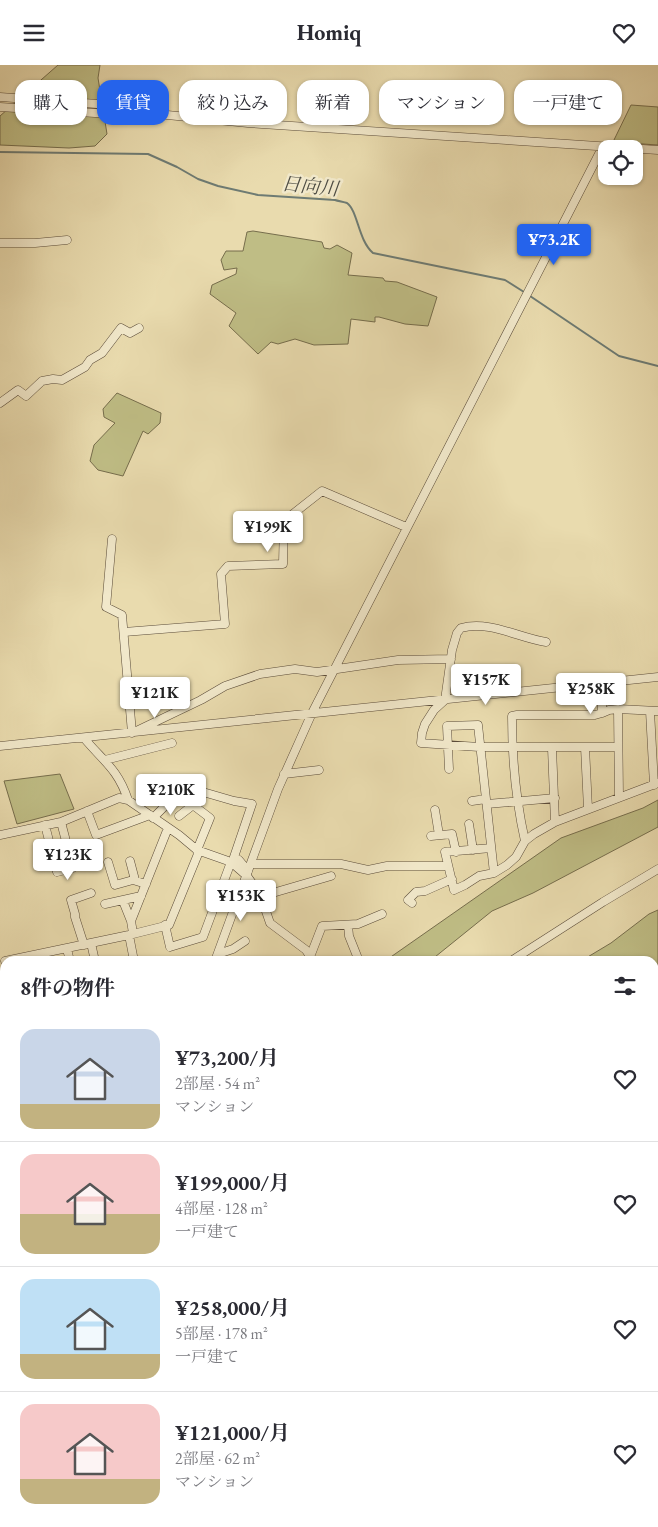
<!DOCTYPE html>
<html lang="ja">
<head>
<meta charset="utf-8">
<style>
  body { margin:0; font-family:"EB Garamond","Noto Serif JP",serif; background:#f2f2f3; color:#2b2b33; height:100vh; display:flex; flex-direction:column; font-size:19px; white-space:nowrap }
  * { box-sizing:border-box; margin:0 }
  p { font-size:16px; color:#7c7c81 }
  .icon { flex:none; width:28px; height:28px; fill:none; stroke:currentColor; stroke-width:2; stroke-linecap:round; stroke-linejoin:round }
  .map { position:relative; flex:1; overflow:hidden }
  .details { position:absolute; left:0px; top:891px; width:659px; height:571px; display:flex; flex-direction:column; background:#fff; border-radius:15px 15px 0 0; box-shadow:0 1px 4px #0004 }
  .details>* { flex:none }
  .top-card { position:absolute; left:15px; top:15px; width:629px; height:45px; display:flex; gap:10px }
  .tools { position:absolute; left:598px; top:75px; display:grid; gap:10px }
  .tools a { display:grid; place-items:center; width:45px; height:45px; border-radius:10px; background:#fff; box-shadow:0 1px 4px #0004; font-size:25px }
  .price { position:absolute; translate:-50% -42px; padding:0 11px; border-radius:5px; background:#fff; color:#222; font-size:16px; line-height:32px; filter:drop-shadow(0 1px 2px #0008) }
  .price::after { content:''; position:absolute; left:50%; top:30px; width:15px; height:11px; margin-left:-8px; background:inherit; clip-path:polygon(0 0,100% 0,50% 100%) }
  .price.current { background:#2563eb; color:#fff }
  ul { padding:0; list-style:none }
  li { display:flex; align-items:center; gap:15px; height:125px; padding:0 20px }
  li+li { border-top:1px solid #e1e1e2 }
  li span { display:grid; place-items:center; flex:none; width:140px; height:100px; border-radius:15px; color:#555 }
  li>.icon { margin-inline-start:auto }
  span .icon { width:60px; height:60px; fill:#fffc; stroke-width:1 }
  li b { font-size:21px }
  h2 { display:flex; justify-content:space-between; align-items:center; height:60px; padding:0 20px; font-size:21px }
  .tag { padding:0 18px; border-radius:15px; background:#fff; box-shadow:0 1px 4px #0004; font-size:18px; line-height:45px }
  .tag.current { background:#2563eb; color:#fff }
  header { display:flex; justify-content:space-between; align-items:center; height:65px; padding:0 20px; background:#fff; font-size:22px; font-weight:700 }
  .map>svg:first-child { display:block }
  .green { fill:#bfbd85; stroke:#766d4c }
  .lines { fill:none; stroke-linecap:round; stroke-linejoin:round }
  .stream { stroke:#6e7b73; stroke-width:2 }
  .river { stroke:#9ab9b3; stroke-width:10 }
  .minor-casing { stroke:#5b4c3a; stroke-width:9 }
  .major-casing { stroke:#2c1d13; stroke-width:12 }
  .minor { stroke:#f1e8ca; stroke-width:8 }
  .major { stroke:#e9dbae; stroke-width:10 }
  .labels { text-anchor:middle; dominant-baseline:central; stroke-width:5; stroke-linejoin:round; paint-order:stroke }
  .water-label { font-size:19px; font-style:italic; fill:#4d4c43; stroke:#f1e8ca }
</style>
</head>
<body>
<header><svg class="icon" aria-label="menu" viewBox="0 0 24 24"><path d="M4 6h16M4 12h16M4 18h16"/></svg>Homiq<svg class="icon" aria-label="heart" viewBox="0 0 24 24"><path d="M12 20l-8-8c-3-5 5-10 8-4 3-6 11-1 8 4z"/></svg></header>
<div class="map">
<svg width="658" height="1462" viewBox="0 0 658 1462">
  <rect width="100%" height="100%" fill="#e9dbae"/>
  <filter id="stains"><feTurbulence type="fractalNoise" baseFrequency=".004" numOctaves="4"/><feColorMatrix values="0 0 0 0 .2 0 0 0 0 .09 0 0 0 0 .02 0 0 0 .5 -.17"/></filter>
  <radialGradient id="worn" r=".72"><stop offset=".6" stop-color="#630" stop-opacity="0"/><stop offset="1" stop-color="#630" stop-opacity=".3"/></radialGradient>
  <path class="green" d="M58,0h42l-2,13 9,56 -12,12 -26,2 -69,-3v-29z
    M631,40l27,2v38l-45,-3z
    M253,166l69,11 2,6 6,1 7,-4 15,8 -4,22 35,3 2,3 12,1 40,15 -9,29 -23,-2 -26,-7h-4v5l-24,-3 -3,25 -34,1 -19,-6 -17,5 -7,-2 -13,12 -29,-28 7,-13 -26,-19 2,-9 24,-11 1,-6 -13,2 -3,-10 5,-9h17l4,-19z
    M117,328l44,20 -1,10 -12,11 -5,-3 -20,45 -25,-6 -8,-9 4,-16 21,-22 -11,-6 -1,-8z
    M60,709l14,35 -57,15 -13,-43z
    M658,735v27l-125,66 -41,18 -62,50h-45l176,-123 82,-30z
    M658,845v55l-4,3v-7h-73l30,-18 38,-29z
    M658,1054v203l-4,-3v-196z"/>
  <g class="lines">
    <path class="stream" d="M0,87l148,2 29,13 21,12 20,7 40,9 77,5c3,1 9,2 12,3 11,8 11,37 26,50l132,27 19,12
      M530,231l89,60 39,10"/>
    <path class="river" d="M654,1313l4,-1
      M0,1397l5,1"/>
    <g class="minor-casing">
      <path id="minor" d="M0,32l111,8 16,6
        M0,42l111,7 16,-3 121,12 410,27
        M0,178h35l32,-3
        M0,338l18,-13 8,6 16,-15 11,-2 9,1 23,-13 5,-7 12,-7 19,-25 9,5 9,-5
        M112,474l-6,68 16,8 10,118 69,-33 24,-14 35,-12 35,-5 22,3 81,-12 53,-1
        M124,567l101,-8 -4,-50 7,-8 55,-2 1,-43 38,-30 84,36
        M546,577c-27,-4 -57,-22 -85,-14l-4,5 -5,17 -7,50 -11,10 -9,14 -3,9 -1,10 58,4h139
        M602,618v30l7,-3 9,-1
        M650,646l4,74
        M84,673c19,23 34,31 44,62
        M0,681l658,-69
        M585,682l3,62
        M552,683l3,74
        M105,695l67,-17
        M449,704l-2,-43 31,-1 16,148
        M284,709l35,-4
        M160,720l8,18
        M619,732l-1,-88 40,2
        M472,736l14,-2
        M487,739l68,-6
        M435,745l4,25
        M87,746l9,24 54,-20
        M179,751l14,-11 6,-11 4,-2 31,9 18,3 -18,53 5,3 9,11
        M153,753l20,-20
        M469,759l4,26
        M45,760l12,47 16,-4 -12,-46
        M0,770l61,-13 58,-24 9,2 51,35 18,15 34,12 16,14 13,18 10,29 36,27 7,11
        M431,771l21,-2 4,18
        M525,776c-9,-40 -13,-83 -13,-125l5,-1h78l7,-2
        M491,783l-46,4 9,38 11,-5 14,-9 15,-3 13,-8 9,-8 9,-16 9,-7 21,-12 103,-39
        M130,796l5,19
        M108,797l7,23 18,-5 13,4
        M251,799h90l27,6 19,-4h61
        M260,829l16,-2 55,-16
        M123,836l8,20
        M412,838l-4,-3 8,-8 9,-1 27,-12
        M105,839l36,-8
        M165,860l5,22 33,-10 28,-75
        M348,860l1,11 8,20
        M133,868l-2,-12 37,-93
        M129,870l5,26
        M91,878l4,18
        M84,880l-9,-28v-3l-4,-14 20,-7
        M67,884l3,12
        M218,889l15,-5 12,-8
        M310,892l12,-31 36,-2 24,-10
        M5,896l124,-26 40,-10 29,-71 -1,-4 13,-32 -17,-13 -9,-11
        M215,896l63,-172 34,-76 291,-567
        M511,896l92,-59 55,-33
        M0,964l5,8
        M5,977l-2,6 2,3
        M654,1045l4,-5
        M0,1056l5,1
        M0,1109l5,-9
        M0,1162l5,-11
        M0,1226l5,19
        M654,1302l4,-1
        M654,1318l4,-1
        M0,1321l5,-18
        M0,1402l5,1
        M15,1458l10,4
        M182,1458l2,4
        M42,1462l1,-4
        M89,1462v-4
        M468,1462l2,-4"/>
    </g>
    <g class="major-casing">
      <path id="major" d="M654,1433h4
        M324,1462l71,-4"/>
    </g>
    <use href="#minor" class="minor"/>
    <use href="#major" class="major"/>
  </g>
  <g class="labels">
    <g class="water-label">
      <text transform="translate(310 121) rotate(6)">日向川</text>
    </g>
  </g>
  <rect width="100%" height="100%" filter="url(#stains)"/>
  <rect width="100%" height="100%" fill="url(#worn)"/>
</svg>
<div class="tools">
<a><svg class="icon" aria-label="locate" viewBox="0 0 24 24"><circle cx="12" cy="12" r="6"/><path d="M12 2v4M12 18v4M2 12h4M18 12h4"/></svg></a>
</div>
<b class="price current" style="left:554px;top:201px">¥73.2K</b>
<b class="price" style="left:268px;top:488px">¥199K</b>
<b class="price" style="left:486px;top:641px">¥157K</b>
<b class="price" style="left:591px;top:650px">¥258K</b>
<b class="price" style="left:155px;top:654px">¥121K</b>
<b class="price" style="left:171px;top:751px">¥210K</b>
<b class="price" style="left:68px;top:816px">¥123K</b>
<b class="price" style="left:241px;top:857px">¥153K</b>
<div class="top-card">
<a class="tag">購入</a>
<a class="tag current">賃貸</a>
<a class="tag">絞り込み</a>
<a class="tag">新着</a>
<a class="tag">マンション</a>
<a class="tag">一戸建て</a>
</div>
<section class="details">
<h2>8件の物件<svg class="icon" aria-label="filters" viewBox="0 0 24 24"><path d="M4 7h16M4 17h16"/><circle cx="9" cy="7" r="2"/><circle cx="15" cy="17" r="2"/></svg></h2>
<ul>
<li><span style="background:linear-gradient(#c9d6e8 75%,#c2b280 0)"><svg class="icon" aria-label="home" viewBox="0 0 24 24"><path d="M3 11l9-7 9 7M6 9v11h12V9"/></svg></span><div><b>¥73,200/月</b><p>2部屋 · 54 m²</p><p>マンション</p></div><svg class="icon" aria-label="heart" viewBox="0 0 24 24"><path d="M12 20l-8-8c-3-5 5-10 8-4 3-6 11-1 8 4z"/></svg></li>
<li><span style="background:linear-gradient(#f6c9c9 60%,#c2b280 0)"><svg class="icon" aria-label="home" viewBox="0 0 24 24"><path d="M3 11l9-7 9 7M6 9v11h12V9"/></svg></span><div><b>¥199,000/月</b><p>4部屋 · 128 m²</p><p>一戸建て</p></div><svg class="icon" aria-label="heart" viewBox="0 0 24 24"><path d="M12 20l-8-8c-3-5 5-10 8-4 3-6 11-1 8 4z"/></svg></li>
<li><span style="background:linear-gradient(#bfe0f5 75%,#c2b280 0)"><svg class="icon" aria-label="home" viewBox="0 0 24 24"><path d="M3 11l9-7 9 7M6 9v11h12V9"/></svg></span><div><b>¥258,000/月</b><p>5部屋 · 178 m²</p><p>一戸建て</p></div><svg class="icon" aria-label="heart" viewBox="0 0 24 24"><path d="M12 20l-8-8c-3-5 5-10 8-4 3-6 11-1 8 4z"/></svg></li>
<li><span style="background:linear-gradient(#f6c9c9 75%,#c2b280 0)"><svg class="icon" aria-label="home" viewBox="0 0 24 24"><path d="M3 11l9-7 9 7M6 9v11h12V9"/></svg></span><div><b>¥121,000/月</b><p>2部屋 · 62 m²</p><p>マンション</p></div><svg class="icon" aria-label="heart" viewBox="0 0 24 24"><path d="M12 20l-8-8c-3-5 5-10 8-4 3-6 11-1 8 4z"/></svg></li>
</ul>
</section>
</div>
</body>
</html>
